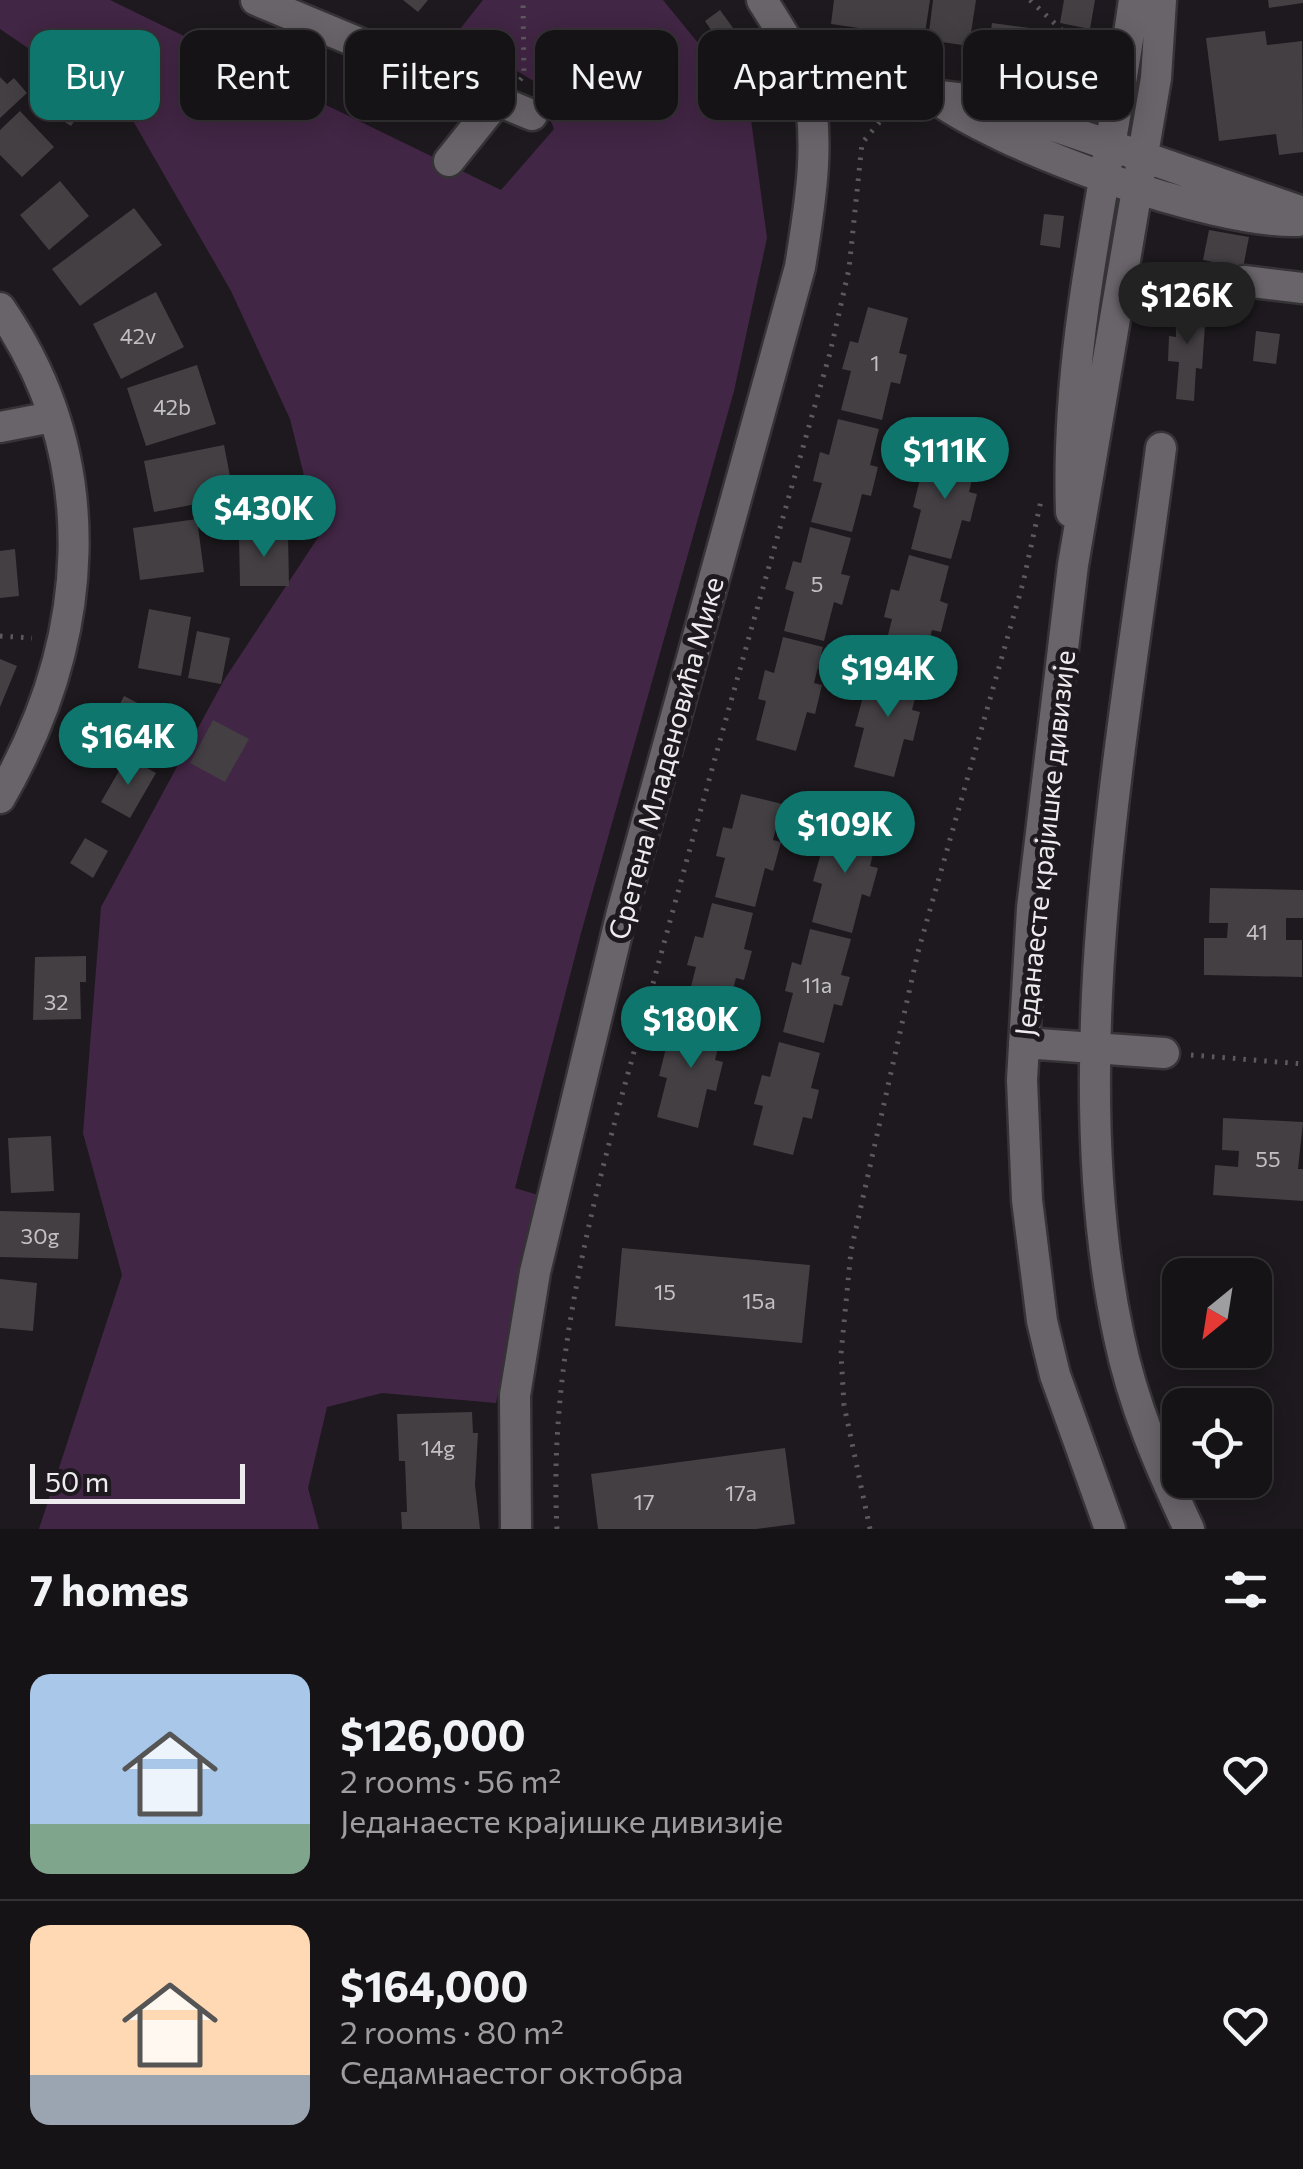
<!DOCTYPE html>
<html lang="en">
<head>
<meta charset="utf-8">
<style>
  body { margin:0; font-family:Commissioner,sans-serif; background:#232023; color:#f1f3f6; height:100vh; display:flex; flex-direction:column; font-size:38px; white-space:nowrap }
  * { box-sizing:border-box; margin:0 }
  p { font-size:32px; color:#9e9ea1 }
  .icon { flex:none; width:55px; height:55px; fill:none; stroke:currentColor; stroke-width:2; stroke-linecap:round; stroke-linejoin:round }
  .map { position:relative; height:1529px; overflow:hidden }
  .panel { display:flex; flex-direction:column; background:#161316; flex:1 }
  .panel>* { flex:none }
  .banner { position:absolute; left:30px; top:30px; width:1245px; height:90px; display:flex; gap:20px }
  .needle { width:65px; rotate:210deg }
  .controls { position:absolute; left:1162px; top:1258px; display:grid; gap:20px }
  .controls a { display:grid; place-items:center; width:110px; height:110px; border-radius:20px; background:#161316; box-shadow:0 5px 25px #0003,0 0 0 2px #353235; font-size:50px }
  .scale { position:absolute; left:30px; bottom:25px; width:215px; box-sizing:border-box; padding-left:10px; border:5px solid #eeebee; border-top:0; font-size:28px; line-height:35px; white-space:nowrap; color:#eeebee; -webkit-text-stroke:8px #1d191e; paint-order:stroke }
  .price { position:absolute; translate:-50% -85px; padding:0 22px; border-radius:35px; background:#0f766e; color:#fff; font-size:32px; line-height:65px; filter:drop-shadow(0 2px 5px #0008) }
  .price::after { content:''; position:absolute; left:50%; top:60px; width:30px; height:22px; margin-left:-15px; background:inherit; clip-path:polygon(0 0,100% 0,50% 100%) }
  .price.active { background:#222; color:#fff }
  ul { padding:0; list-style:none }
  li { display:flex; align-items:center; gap:30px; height:250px; padding:0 30px }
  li+li { border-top:2px solid #353235 }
  li span { display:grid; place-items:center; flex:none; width:280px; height:200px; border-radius:20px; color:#555 }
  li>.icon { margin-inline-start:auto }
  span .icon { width:120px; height:120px; fill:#fffc; stroke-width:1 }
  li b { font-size:42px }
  h2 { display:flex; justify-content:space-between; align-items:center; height:120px; padding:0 30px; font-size:42px }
  .tag { padding:0 35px; border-radius:20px; background:#161316; box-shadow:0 5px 25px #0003,0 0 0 2px #353235; font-size:35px; line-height:90px }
  .tag.active { background:#0f766e; color:#fff }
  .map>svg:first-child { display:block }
  .green { fill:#422645 }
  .building { fill:#433f43 }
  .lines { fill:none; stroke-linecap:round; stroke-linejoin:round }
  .minor-casing { stroke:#363336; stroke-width:35 }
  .path { stroke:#5d595e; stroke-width:5; stroke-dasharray:2.5 8; stroke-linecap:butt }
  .minor { stroke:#69646a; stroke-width:30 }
  .labels { text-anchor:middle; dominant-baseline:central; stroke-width:10; stroke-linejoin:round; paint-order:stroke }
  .number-label { font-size:22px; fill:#c3c0c3 }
  .street-label { font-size:28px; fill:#eeebee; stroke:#1d191e }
</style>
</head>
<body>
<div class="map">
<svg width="1303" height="1529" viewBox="0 0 1303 1529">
  <rect width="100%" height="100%" fill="#1d191e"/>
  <path class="green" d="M0,0h110l391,190 53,-61 -19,-47 -79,-48 27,-34h180l86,105 18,133 -33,153 -153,542 -66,255 23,7 -42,208 -114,-10 -55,14 -19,81 11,41h-280l83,-254 -39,-142 18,-226 123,-227 95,-144 -29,-117 -59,-128 -99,-172 -132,-90z"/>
  <path class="building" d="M403,0h25l-10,12z
    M834,0h96l-7,46 -58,-8 1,-9 -35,-5z
    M933,0h43l-7,46 -41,-6z
    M1064,0h31l-5,29 -30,-6z
    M1268,0h35v3l-34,5z
    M720,10l16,22 -16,11 -15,-22z
    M992,23l46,6 -6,41 -46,-7z
    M1265,31l2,14 35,-4 1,111 -24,3 -3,-21 -57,7 -13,-103z
    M745,46l12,24 -18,8 -11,-24z
    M1043,46l24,5 -7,39 -24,-4z
    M0,77l7,7 7,-6 13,15 -27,25z
    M56,78l32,22 -17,26 -32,-21z
    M20,111l34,36 -32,30 -22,-22v-25z
    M60,181l29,35 -40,34 -29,-35z
    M134,208l28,37 -82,61 -28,-37z
    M1044,214l20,2 -4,32 -20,-3z
    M1209,230l40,7 -6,31 -40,-8z
    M1152,263l27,3 -3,26 -27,-3z
    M156,292l28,55 -63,32 -28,-55z
    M1175,295l19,1 -2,28 13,1 -3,44 -6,-1 -2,33 -18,-2 3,-37 -11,-1 1,-25 7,1z
    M868,307l40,11 -9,35 8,2 -7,29 -9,-2 -9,38 -41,-10 10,-39 -9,-2 8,-28 8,2z
    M1256,331l24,3 -4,30 -23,-3z
    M197,365l19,59 -70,22 -19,-58z
    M838,419l41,10 -9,36 8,2 -7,29 -9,-2 -10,38 -41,-10 11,-39 -9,-2 7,-29 9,3z
    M224,445l10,52 -80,15 -10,-51z
    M938,445l40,11 -9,36 8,2 -7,28 -8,-2 -11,39 -40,-10 10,-39 -8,-3 7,-28 8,2z
    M197,519l7,53 -64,8 -7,-52z
    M810,527l41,11 -10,36 9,2 -8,29 -8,-3 -10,39 -40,-10 10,-39 -9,-3 8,-28 8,2z
    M288,534l1,52h-49l-1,-51z
    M15,549l4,47 -19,2v-47z
    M909,555l40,11 -9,35 8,3 -7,28 -9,-2 -10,39 -40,-10 10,-40 -8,-2 7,-28 8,2z
    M149,609l42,8 -10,59 -43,-8z
    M197,631l33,7 -9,46 -33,-6z
    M783,637l40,10 -9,36 8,2 -7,29 -8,-2 -11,39 -40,-11 10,-39 -8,-2 7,-29 9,3z
    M0,659l17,7 -17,41z
    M881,664l40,10 -9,36 8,2 -7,29 -9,-2 -10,38 -40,-10 10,-39 -9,-2 8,-29 8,3z
    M124,696l33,17 -15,29 -33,-17z
    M213,720l36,19 -24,43 -35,-19z
    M127,757l29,16 -26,45 -29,-16z
    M741,794l41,10 -9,36 8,2 -8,29 -8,-3 -10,39 -40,-10 10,-39 -9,-2 7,-29 9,2z
    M838,819l41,11 -9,36 8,2 -8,29 -8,-3 -10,39 -40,-11 10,-38 -9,-3 8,-28 8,2z
    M85,838l23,13 -15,27 -23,-15z
    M1210,888l93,2v28h-17v22h16v37l-98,-2v-37h23l1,-15h-19z
    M712,903l41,10 -9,36 8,2 -8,29 -8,-2 -10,38 -40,-10 10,-39 -9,-2 8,-29 8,2z
    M810,929l41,10 -10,36 9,2 -8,29 -8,-2 -10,39 -41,-11 10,-39 -8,-2 7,-29 9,3z
    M86,956v26h-6l1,37 -48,1 2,-63z
    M684,1014l40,10 -9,36 8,2 -7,29 -9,-2 -9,39 -41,-11 10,-39 -8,-2 7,-28 8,2z
    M779,1042l41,11 -9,35 8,2 -7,29 -9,-2 -10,38 -40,-10 10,-39 -9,-2 8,-29 8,2z
    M1223,1118l80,4 -5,47h5v32l-90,-6 2,-30 23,2 1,-16 -17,-1z
    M51,1136l3,55 -43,2 -3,-55z
    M0,1211l80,2 -2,46 -78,-2z
    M622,1248l188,17 -8,78 -187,-17z
    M0,1279l37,4 -4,48 -33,-3z
    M472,1412l1,21h5l-3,52 5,44h-78l-1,-17h6l-2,-51h-6l-2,-47z
    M785,1448l10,76 -39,5h-158l-7,-55z"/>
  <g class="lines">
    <g class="minor-casing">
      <path id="minor" d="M256,0l276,115
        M806,81l67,-1 58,15 51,6 321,111
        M931,95c67,52 282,129 367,126
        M449,161l48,-60
        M1244,281l59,7
        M0,308c106,154 90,334 0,490
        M0,427l52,-10
        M1161,448c-36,281 -102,610 -42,889 14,68 41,130 70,192
        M1071,512c-6,-173 39,-342 63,-512
        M1024,1043l140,10
        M516,1529l-1,-134 20,-123 87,-360 178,-645c9,-57 22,-128 6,-185 -8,-28 -29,-57 -44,-82
        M1110,1529l-55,-154 -13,-54 -15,-121 -5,-120 10,-172 41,-343 83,-487 5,-78"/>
    </g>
    <path class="path" d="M1030,0l39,37 32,8
      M520,80l4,-5 -1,-75
      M0,636l32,2
      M1191,1055l112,9
      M557,1529c-10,-187 48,-371 97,-549 57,-210 116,-418 176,-627l19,-84 13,-126 26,-31
      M870,1529l-26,-124 -3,-51 10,-103 67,-299 105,-369 19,-87"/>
    <use href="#minor" class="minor"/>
  </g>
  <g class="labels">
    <g class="number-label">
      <text x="138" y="335">42v</text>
      <text x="875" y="362">1</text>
      <text x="172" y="406">42b</text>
      <text x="817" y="583">5</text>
      <text x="1257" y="931">41</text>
      <text x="817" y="984">11a</text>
      <text x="56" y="1001">32</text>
      <text x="1268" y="1158">55</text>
      <text x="40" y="1235">30g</text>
      <text x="665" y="1291">15</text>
      <text x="759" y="1300">15a</text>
      <text x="438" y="1447">14g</text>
      <text x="741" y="1492">17a</text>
      <text x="644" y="1501">17</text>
    </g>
    <g class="street-label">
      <text transform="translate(665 758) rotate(-75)">Сретена Младеновића Мике</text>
      <text transform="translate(1044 843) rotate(-84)">Једанаесте крајишке дивизије</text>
    </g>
  </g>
</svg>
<div class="controls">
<a><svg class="needle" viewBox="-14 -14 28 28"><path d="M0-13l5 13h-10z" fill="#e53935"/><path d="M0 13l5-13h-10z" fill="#9e9ea1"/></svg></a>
<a><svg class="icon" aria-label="locate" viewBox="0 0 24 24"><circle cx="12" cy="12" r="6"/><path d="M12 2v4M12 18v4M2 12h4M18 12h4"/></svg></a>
</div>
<div class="scale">50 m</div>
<b class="price active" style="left:1187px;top:347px">$126K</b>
<b class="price" style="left:945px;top:502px">$111K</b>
<b class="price" style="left:264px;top:560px">$430K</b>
<b class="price" style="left:888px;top:720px">$194K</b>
<b class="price" style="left:128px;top:788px">$164K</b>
<b class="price" style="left:845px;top:876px">$109K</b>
<b class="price" style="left:691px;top:1071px">$180K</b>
<div class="banner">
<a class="tag active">Buy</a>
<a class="tag">Rent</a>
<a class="tag">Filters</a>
<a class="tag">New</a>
<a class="tag">Apartment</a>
<a class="tag">House</a>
</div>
</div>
<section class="panel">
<h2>7 homes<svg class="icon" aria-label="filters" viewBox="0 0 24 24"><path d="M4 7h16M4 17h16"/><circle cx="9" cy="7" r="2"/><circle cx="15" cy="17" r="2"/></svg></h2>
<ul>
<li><span style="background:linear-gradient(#a9c7e8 75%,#7fa58c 0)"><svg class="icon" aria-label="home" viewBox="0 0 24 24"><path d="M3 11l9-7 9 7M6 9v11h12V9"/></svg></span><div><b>$126,000</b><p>2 rooms · 56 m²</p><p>Једанаесте крајишке дивизије</p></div><svg class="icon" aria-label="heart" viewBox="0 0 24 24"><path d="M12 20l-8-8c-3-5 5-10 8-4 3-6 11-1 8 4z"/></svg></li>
<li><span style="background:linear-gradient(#ffd9b3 75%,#9aa5b1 0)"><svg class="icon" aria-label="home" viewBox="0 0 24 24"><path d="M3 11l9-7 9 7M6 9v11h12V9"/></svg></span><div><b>$164,000</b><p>2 rooms · 80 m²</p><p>Седамнаестог октобра</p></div><svg class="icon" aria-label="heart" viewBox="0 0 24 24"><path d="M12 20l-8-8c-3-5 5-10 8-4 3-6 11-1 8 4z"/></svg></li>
</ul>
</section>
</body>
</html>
